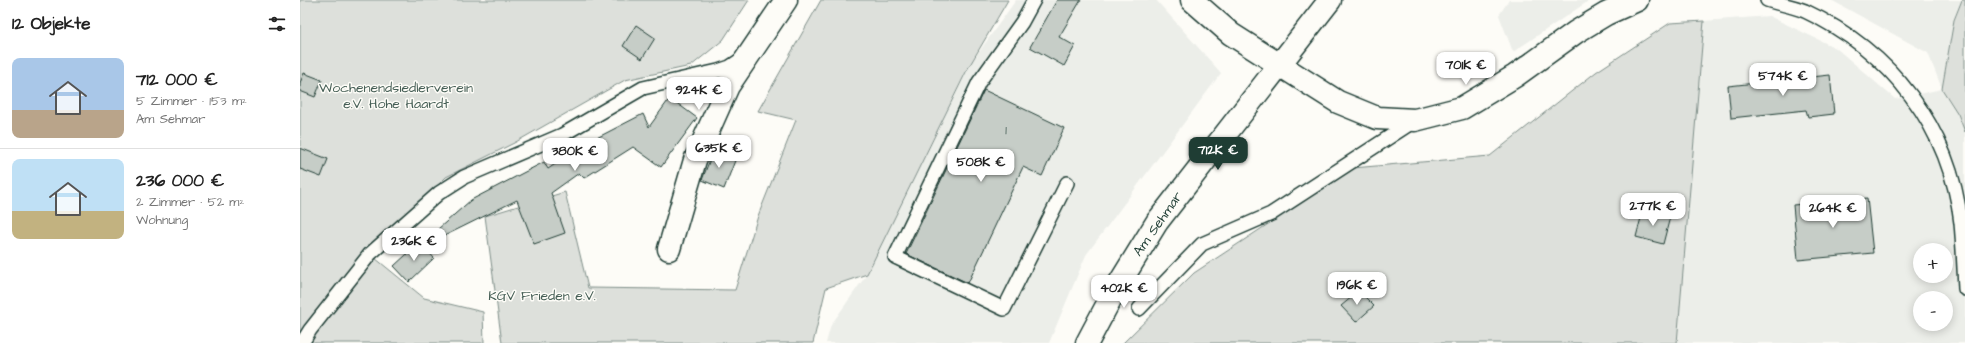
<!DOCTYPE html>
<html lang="de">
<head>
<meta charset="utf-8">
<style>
  body { margin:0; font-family:"Architects Daughter",sans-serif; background:#f2f2f2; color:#222; height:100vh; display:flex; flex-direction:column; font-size:15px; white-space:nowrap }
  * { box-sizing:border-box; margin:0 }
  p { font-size:13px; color:#767676 }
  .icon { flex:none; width:22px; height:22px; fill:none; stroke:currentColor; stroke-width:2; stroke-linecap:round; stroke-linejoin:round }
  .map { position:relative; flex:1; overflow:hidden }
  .panel { display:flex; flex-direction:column; background:#fff; width:300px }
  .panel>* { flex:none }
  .buttons { position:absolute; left:1613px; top:243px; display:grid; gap:8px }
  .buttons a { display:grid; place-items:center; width:40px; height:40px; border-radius:50%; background:#fff; box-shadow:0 2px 10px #0003; font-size:20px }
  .price { position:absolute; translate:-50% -34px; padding:0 9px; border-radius:8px; background:#fff; color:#222; font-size:13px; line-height:26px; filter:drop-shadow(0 1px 2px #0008) }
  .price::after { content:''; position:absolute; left:50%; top:24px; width:12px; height:9px; margin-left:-6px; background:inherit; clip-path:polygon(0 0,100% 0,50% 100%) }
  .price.active { background:#1f3d34; color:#fff }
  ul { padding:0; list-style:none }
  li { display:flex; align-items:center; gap:12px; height:100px; padding:0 12px }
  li+li { border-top:1px solid #e0e0e0 }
  li span { display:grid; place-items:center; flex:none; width:112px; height:80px; border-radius:8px; color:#555 }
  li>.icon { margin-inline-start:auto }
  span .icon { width:48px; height:48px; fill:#fffc; stroke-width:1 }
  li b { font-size:17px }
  h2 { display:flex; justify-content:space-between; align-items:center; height:48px; padding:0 12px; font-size:17px }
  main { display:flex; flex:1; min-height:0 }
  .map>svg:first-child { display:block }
  .built { fill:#eceee9; fill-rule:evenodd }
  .green { fill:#dde0db; stroke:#7e8e88 }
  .building { fill:#c6cdc7; stroke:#1f3d34 }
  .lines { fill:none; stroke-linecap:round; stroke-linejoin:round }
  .lane-casing { stroke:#1f3d34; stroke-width:16 }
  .street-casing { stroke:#1f3d34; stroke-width:25 }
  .secondary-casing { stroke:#1f3d34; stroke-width:25 }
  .lane { stroke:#fdfcf7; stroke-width:13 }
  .street { stroke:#fdfcf7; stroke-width:22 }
  .secondary { stroke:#fdfcf7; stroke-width:22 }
  .labels { text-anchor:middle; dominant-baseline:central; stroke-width:3; stroke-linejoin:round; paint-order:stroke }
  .number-label { font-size:12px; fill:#496159 }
  .park-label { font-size:14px; fill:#455e55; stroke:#fdfcf7 }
  .street-label { font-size:14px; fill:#1f3d34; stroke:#fdfcf7 }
</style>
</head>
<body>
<main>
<section class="panel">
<h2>12 Objekte<svg class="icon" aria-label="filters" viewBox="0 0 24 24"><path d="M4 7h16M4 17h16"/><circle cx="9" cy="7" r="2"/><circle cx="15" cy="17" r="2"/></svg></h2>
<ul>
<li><span style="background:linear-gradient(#a9c7e8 65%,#b9a48a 0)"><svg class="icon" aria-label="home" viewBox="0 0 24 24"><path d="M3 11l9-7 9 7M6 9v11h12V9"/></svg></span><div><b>712 000 €</b><p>5 Zimmer · 153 m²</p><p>Am Sehmar</p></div></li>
<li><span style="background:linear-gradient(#bfe0f5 65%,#c2b280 0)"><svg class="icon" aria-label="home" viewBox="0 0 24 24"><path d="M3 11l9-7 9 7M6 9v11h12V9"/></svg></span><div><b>236 000 €</b><p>2 Zimmer · 52 m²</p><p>Wohnung</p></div></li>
</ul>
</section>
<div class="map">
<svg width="1665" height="343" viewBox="0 0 1665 343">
  <rect width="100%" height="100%" fill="#fdfcf7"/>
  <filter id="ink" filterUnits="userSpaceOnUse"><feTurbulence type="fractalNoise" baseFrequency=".025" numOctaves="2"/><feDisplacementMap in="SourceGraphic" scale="8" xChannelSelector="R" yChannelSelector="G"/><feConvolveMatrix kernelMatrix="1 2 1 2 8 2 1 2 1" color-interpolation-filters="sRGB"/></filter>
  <g filter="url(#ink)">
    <path class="built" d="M716,0h140l65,73 -135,182 -37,88h-223l5,-18 36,-51 104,-211z
      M1209,0h81l-77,52 -14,-37z
      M1531,0h131l-8,20 -12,69 16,25 7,18v211h-290l29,-322 65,-5 67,32 59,51 47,-10 -14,-36zM1620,250h26v26h-26zM1620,298h26v26h-26z"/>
    <path class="green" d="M0,0h449l-26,40 -32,26 -66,14 -111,63 -68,34 -76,77 54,44 59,14 1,31h-184z
      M521,0h187l-41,70 -100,204 -41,14 -13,55h-311l-17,-127 80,-24 23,96 147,2 23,-74 38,-96 -38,-9z
      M1662,0h3v132l-7,-18 -16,-25 12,-69z
      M1404,21l-27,322h-554l71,-70 159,-105 137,-12 106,-84 74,-49z"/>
    <path class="building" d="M757,0h24l-22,37 16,9 -11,20 -34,-19z
      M336,25l19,13 -13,21 -19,-13z
      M4,73l18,7 -7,17 -15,-6v-8z
      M1530,75l4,39 -26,3 -2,-7 -75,8 -3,-32z
      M684,90l80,38 -22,48 -19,-9 -55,116 -62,-29z
      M370,98l27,20 -36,49 -28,-20 -49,31 -5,-5 -28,20 14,40 -31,11 -17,-44 -83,41 -4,-5 41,-36 73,-38 4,7 35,-24 60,-31 6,13z
      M0,148l28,11 -7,18 -21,-8z
      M414,149l22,9 -12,31 -22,-9z
      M1567,198l6,55 -75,7 -5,-55z
      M1343,210l27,7 -7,27 -27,-7z
      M120,242l14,16 -25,24 -15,-16z
      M1059,291l15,15 -18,16 -15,-16z"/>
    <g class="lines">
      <g class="lane-casing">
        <path id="lane" d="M734,0l-12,22 -43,60 -84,175 109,52 63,-126
          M1467,0c12,4 26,6 38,11 86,40 145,116 156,212 2,21 3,44 4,66
          M839,309l63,-65 69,-30 143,-93
          M2,343l8,-13 60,-76 69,-61 25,-16 98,-42 81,-47 75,-17 12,-4 12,-8"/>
      </g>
      <g class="street-casing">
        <path id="street" d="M892,0l39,34 107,68 39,16 38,2 47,-12 53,-32 61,-44 30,-18 31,-14
          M369,249l26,-89 33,-74 58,-86"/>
      </g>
      <g class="secondary-casing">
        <path id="secondary" d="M787,343l27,-51 43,-70 173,-222"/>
      </g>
      <use href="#lane" class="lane"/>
      <use href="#street" class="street"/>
      <use href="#secondary" class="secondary"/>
    </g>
  </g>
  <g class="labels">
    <g class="number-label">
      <text x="706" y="130">1</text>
    </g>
    <g class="park-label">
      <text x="96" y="88">Wochenendsiedlerverein<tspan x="96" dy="16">e.V. Hohe Haardt</tspan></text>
      <text x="242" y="296">KGV Frieden e.V.</text>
    </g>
    <g class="street-label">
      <text transform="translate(858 224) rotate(-55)">Am Sehmar</text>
    </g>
  </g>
</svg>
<div class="buttons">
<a>+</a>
<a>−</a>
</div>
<b class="price" style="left:1166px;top:86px">701K €</b>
<b class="price" style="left:1483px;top:97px">574K €</b>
<b class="price" style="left:399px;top:111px">924K €</b>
<b class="price" style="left:419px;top:169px">635K €</b>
<b class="price active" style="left:918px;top:171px">712K €</b>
<b class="price" style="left:275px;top:172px">380K €</b>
<b class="price" style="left:681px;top:183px">508K €</b>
<b class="price" style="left:1353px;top:227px">277K €</b>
<b class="price" style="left:1533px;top:229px">264K €</b>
<b class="price" style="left:114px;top:262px">236K €</b>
<b class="price" style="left:1057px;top:306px">196K €</b>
<b class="price" style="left:824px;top:309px">402K €</b>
</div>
</main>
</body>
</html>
